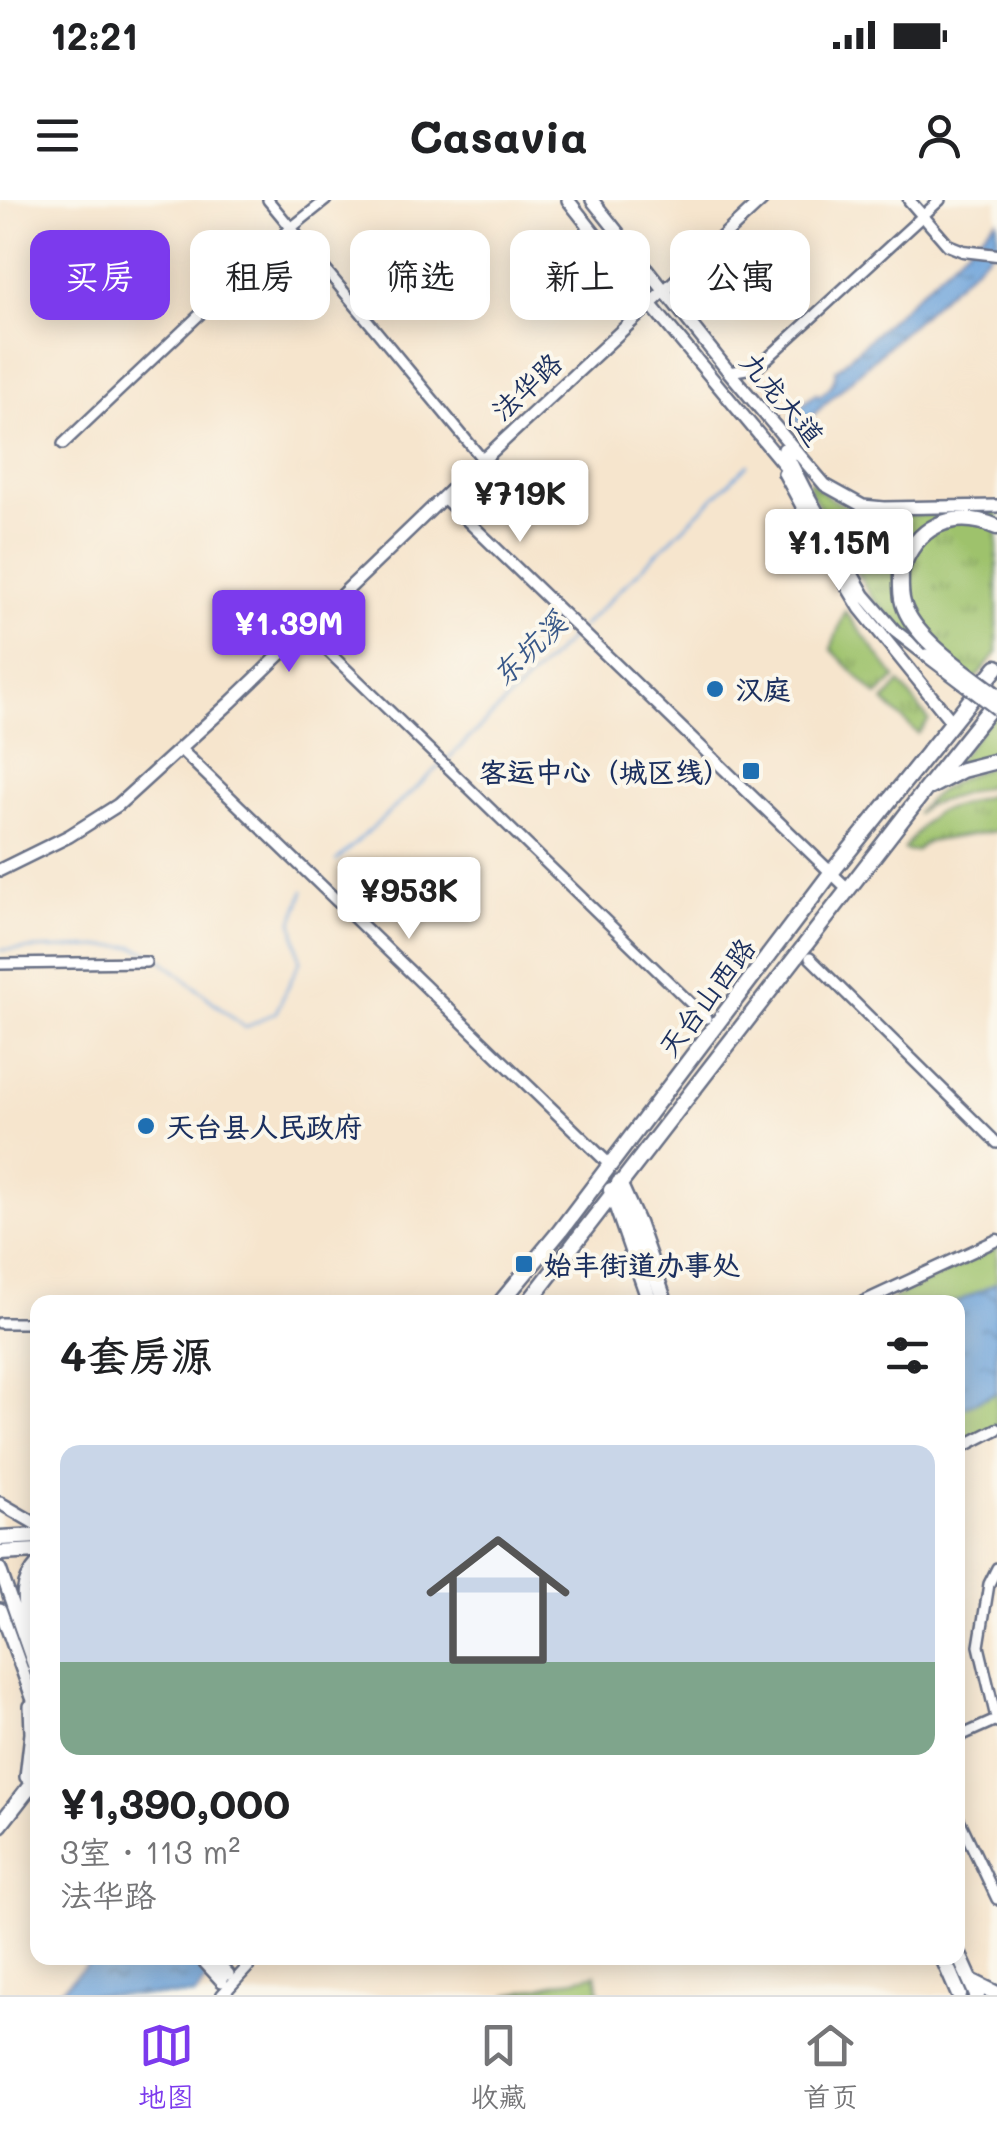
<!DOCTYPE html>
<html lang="zh">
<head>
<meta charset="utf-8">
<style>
  body { margin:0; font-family:Mali,"LXGW WenKai TC",sans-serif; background:#f6f6f6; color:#202124; height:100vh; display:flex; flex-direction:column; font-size:38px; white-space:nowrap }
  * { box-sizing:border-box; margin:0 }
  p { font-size:32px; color:#757577 }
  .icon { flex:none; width:55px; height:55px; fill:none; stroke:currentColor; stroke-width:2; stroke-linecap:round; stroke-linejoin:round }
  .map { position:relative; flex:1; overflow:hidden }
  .drawer { position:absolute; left:30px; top:1095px; width:935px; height:670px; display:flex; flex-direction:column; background:#fff; border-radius:20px; box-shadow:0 5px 25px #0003 }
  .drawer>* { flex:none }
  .guide { position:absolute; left:30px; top:30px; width:938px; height:90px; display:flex; gap:20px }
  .price { position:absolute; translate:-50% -85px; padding:0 22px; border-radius:10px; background:#fff; color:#222; font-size:32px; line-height:65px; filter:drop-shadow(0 2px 5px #0008) }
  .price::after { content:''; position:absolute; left:50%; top:60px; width:30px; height:22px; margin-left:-15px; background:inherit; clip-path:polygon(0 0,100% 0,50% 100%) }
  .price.on { background:#7c3aed; color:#fff }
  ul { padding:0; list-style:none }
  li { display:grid; align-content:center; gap:20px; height:530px; padding:0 30px }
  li+li { border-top:2px solid #e0e0e0 }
  li span { display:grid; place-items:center; height:310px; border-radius:20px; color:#555 }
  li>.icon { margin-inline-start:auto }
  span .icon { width:180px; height:180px; fill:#fffc; stroke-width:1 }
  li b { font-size:42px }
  h2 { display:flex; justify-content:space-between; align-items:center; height:120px; padding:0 30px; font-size:42px }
  .tag { padding:0 35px; border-radius:20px; background:#fff; box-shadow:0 5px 25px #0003; font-size:35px; line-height:90px }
  .tag.on { background:#7c3aed; color:#fff }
  .status { display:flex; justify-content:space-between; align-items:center; height:70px; padding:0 50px; background:#fff; direction:ltr }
  .status svg { height:28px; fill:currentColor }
  header { display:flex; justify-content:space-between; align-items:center; height:130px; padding:0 30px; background:#fff; font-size:45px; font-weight:700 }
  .tab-bar { display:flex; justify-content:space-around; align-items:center; height:140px; border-top:2px solid #e0e0e0; background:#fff; font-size:28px; color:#757577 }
  .tab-bar a { display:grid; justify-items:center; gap:5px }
  .tab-bar .on { color:#7c3aed }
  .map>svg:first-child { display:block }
  .grass { fill:url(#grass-tufts); stroke:#5c7865; stroke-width:2.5 }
  .green { fill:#9ec26c; stroke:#5c7865; stroke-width:2.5 }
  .water { fill:url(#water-ripples); stroke:#44699c; stroke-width:2.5 }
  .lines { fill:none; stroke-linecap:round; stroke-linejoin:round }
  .stream { stroke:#6da3da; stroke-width:2.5 }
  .minor-casing { stroke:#686f85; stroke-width:14 }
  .tertiary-casing { stroke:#686f85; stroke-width:15 }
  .secondary-casing { stroke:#686f85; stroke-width:16 }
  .primary-casing { stroke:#686f85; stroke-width:19 }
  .minor { stroke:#fff; stroke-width:9 }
  .tertiary { stroke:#fff; stroke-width:10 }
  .secondary { stroke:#fff; stroke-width:11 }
  .primary { stroke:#fff; stroke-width:14 }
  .secondary-bridge-casing { stroke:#686f85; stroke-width:16; stroke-linecap:butt }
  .primary-bridge-casing { stroke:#686f85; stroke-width:19; stroke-linecap:butt }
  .secondary-bridge { stroke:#fff; stroke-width:11 }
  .primary-bridge { stroke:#fff; stroke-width:14 }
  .poi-dot { fill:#1f6fb2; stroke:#fbf7ec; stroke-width:4 }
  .labels { text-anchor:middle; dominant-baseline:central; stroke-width:8; stroke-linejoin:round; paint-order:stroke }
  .street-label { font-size:28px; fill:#1b2f5e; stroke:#fbf7ec }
  .poi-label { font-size:28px; font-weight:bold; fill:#1b2f5e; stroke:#fbf7ec; text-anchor:start }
  .water-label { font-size:30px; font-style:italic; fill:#385889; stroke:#fbf7ec }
</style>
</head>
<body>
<div class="status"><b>12:21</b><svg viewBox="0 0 49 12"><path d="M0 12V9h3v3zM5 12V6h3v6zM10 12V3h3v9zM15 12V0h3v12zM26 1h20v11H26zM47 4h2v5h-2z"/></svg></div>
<header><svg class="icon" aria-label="menu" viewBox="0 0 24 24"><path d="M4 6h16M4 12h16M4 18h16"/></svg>Casavia<svg class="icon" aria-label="person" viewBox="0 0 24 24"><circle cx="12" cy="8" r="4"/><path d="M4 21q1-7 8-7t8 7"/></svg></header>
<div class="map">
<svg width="997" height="1795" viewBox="0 0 997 1795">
  <defs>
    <pattern id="grass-tufts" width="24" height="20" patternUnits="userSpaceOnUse" patternTransform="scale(2.5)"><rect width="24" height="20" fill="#9ec26c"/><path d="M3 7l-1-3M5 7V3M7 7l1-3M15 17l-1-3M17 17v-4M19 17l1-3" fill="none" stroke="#809e5c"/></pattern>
    <pattern id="water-ripples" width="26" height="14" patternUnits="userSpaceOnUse" patternTransform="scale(2.5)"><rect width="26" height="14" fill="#6da3da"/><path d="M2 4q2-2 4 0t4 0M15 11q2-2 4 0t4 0" fill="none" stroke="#5985b4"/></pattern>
  </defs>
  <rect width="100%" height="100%" fill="#fbf7ec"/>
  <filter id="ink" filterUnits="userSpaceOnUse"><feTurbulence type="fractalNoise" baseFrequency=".01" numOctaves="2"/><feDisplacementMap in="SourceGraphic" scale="20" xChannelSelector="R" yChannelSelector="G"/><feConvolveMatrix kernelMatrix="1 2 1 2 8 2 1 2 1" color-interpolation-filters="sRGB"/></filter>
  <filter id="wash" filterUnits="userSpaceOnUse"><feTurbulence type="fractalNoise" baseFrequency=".0048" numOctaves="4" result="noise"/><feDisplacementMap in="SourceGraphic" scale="40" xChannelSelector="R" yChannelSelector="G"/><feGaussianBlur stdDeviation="2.25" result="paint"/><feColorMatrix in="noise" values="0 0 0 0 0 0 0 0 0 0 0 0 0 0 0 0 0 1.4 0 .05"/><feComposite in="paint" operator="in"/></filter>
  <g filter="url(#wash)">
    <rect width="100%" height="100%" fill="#f6e5cd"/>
    <path class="grass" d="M810,281l21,18 33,14 21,2 112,-3v141l-25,29 -57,-41 -43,-43 -62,-108 -2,-6z
      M845,411l51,67 -19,18 -46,-47z
      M900,483l29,37 -11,14 -34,-33z
      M997,510v47l-50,16z
      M997,565v18l-70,22 -11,9c22,-28 48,-40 81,-49z
      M997,593v38l-71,11 -10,9h-9l-3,-2 20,-26 12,-11z"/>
    <path class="green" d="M997,1048v35l-40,19h-71z
      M997,1192v36l-39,19v-37z
      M596,1774l4,21h-93z"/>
    <path class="water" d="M997,20v26l-196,180 -10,-11 25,-22 2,3c11,-5 17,-14 18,-26z
      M997,1083v109l-39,18 -1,-108z
      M94,1758h131l-30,37h-140z"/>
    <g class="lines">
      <path class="stream" d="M581,428l167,-164
        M446,561l130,-128
        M336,661l104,-95
        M0,750l133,-4 25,11 87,71 31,-16 24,-51 -7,-40 11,-30"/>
    </g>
  </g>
  <g filter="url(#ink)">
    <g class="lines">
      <g class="minor-casing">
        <path id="minor" d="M268,0l215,260
          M729,172l29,-5 182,-167
          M63,244l228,-216 35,-28
          M306,430l400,388
          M810,758l187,185
          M0,764l146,-2
          M0,1123h38
          M997,1368l-8,16 -10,62 18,76
          M958,1537l38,-17
          M958,1617l39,82"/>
      </g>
      <g class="tertiary-casing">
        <path id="tertiary" d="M909,0l39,45 15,6 34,4
          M444,298l404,391
          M180,549l429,415
          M863,1102l134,-62
          M958,1249l39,-20
          M222,1795l34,-37"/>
      </g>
      <g class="secondary-casing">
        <path id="secondary" d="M568,0l73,93 164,197 -21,-41
          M592,0l137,172 96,113 38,21 21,2 113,-2
          M784,273l46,85 30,50 92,114
          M805,290l59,105 31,36 31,24
          M0,670l69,-34 49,-31 113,-103 225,-217 306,-285
          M0,1303l38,22
          M0,1369l38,109
          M0,1409l38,105
          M28,1431c-5,-29 -11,-45 10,-68
          M26,1577l5,-44 -1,-27
          M201,1758l21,23
          M213,1758l15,16"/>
      </g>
      <g class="primary-casing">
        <path id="primary" d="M901,372c14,-46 52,-64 96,-45
          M930,587l32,-17 35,-9
          M619,983l18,40 28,79
          M611,990l39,112
          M501,1102l59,-71 271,-358 166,-206
          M529,1102l396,-512 72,-90
          M0,1338l38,-2
          M0,1353l38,-2
          M0,1625l38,-49
          M958,1753l19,42
          M943,1758l16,37
          M971,1781l26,13"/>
      </g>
      <use href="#minor" class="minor"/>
      <use href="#tertiary" class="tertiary"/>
      <use href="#secondary" class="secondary"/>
      <use href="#primary" class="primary"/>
      <g class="secondary-bridge-casing">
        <path id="secondary-bridge" d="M926,455l71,54"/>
      </g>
      <g class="primary-bridge-casing">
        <path id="primary-bridge" d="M901,372c0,10 -1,21 2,31 11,37 65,70 94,93"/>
      </g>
      <use href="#secondary-bridge" class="secondary-bridge"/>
      <use href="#primary-bridge" class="primary-bridge"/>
    </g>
  </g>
  <g class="poi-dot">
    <circle cx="715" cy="489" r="10"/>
    <rect x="741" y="561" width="20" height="20" rx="5"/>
    <circle cx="146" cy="926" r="10"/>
    <rect x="514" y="1054" width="20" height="20" rx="5"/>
  </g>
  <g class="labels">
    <g class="street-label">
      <text transform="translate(526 186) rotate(-43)">法华路</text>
      <text transform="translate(783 198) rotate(50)">九龙大道</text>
      <text transform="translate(706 797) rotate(-53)">天台山西路</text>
    </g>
    <g class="poi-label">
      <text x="735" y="489">汉庭</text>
      <text x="731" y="571" text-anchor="end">客运中心（城区线）</text>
      <text x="166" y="926">天台县人民政府</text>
      <text x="544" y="1064">始丰街道办事处</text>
    </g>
    <g class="water-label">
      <text transform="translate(528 448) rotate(-44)">东坑溪</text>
    </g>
  </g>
</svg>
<b class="price" style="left:520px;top:345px">¥719K</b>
<b class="price" style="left:839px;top:394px">¥1.15M</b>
<b class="price on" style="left:289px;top:475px">¥1.39M</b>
<b class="price" style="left:409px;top:742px">¥953K</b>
<div class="guide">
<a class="tag on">买房</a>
<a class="tag">租房</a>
<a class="tag">筛选</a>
<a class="tag">新上</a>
<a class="tag">公寓</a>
</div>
<section class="drawer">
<h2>4套房源<svg class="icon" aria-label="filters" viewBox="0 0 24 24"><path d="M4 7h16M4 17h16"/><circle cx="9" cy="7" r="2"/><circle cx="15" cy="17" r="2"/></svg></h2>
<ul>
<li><span style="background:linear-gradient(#c9d6e8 70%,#7fa58c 0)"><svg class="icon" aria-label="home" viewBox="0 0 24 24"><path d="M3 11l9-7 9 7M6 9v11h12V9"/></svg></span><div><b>¥1,390,000</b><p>3室 · 113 m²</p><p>法华路</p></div></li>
</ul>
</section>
</div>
<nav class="tab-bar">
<a class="on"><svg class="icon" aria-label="map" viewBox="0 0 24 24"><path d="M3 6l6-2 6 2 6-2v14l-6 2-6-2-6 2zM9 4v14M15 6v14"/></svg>地图</a>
<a><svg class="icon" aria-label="saved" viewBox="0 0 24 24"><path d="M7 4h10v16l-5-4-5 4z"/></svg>收藏</a>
<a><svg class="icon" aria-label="home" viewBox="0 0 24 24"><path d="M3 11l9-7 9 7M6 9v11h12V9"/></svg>首页</a>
</nav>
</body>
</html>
